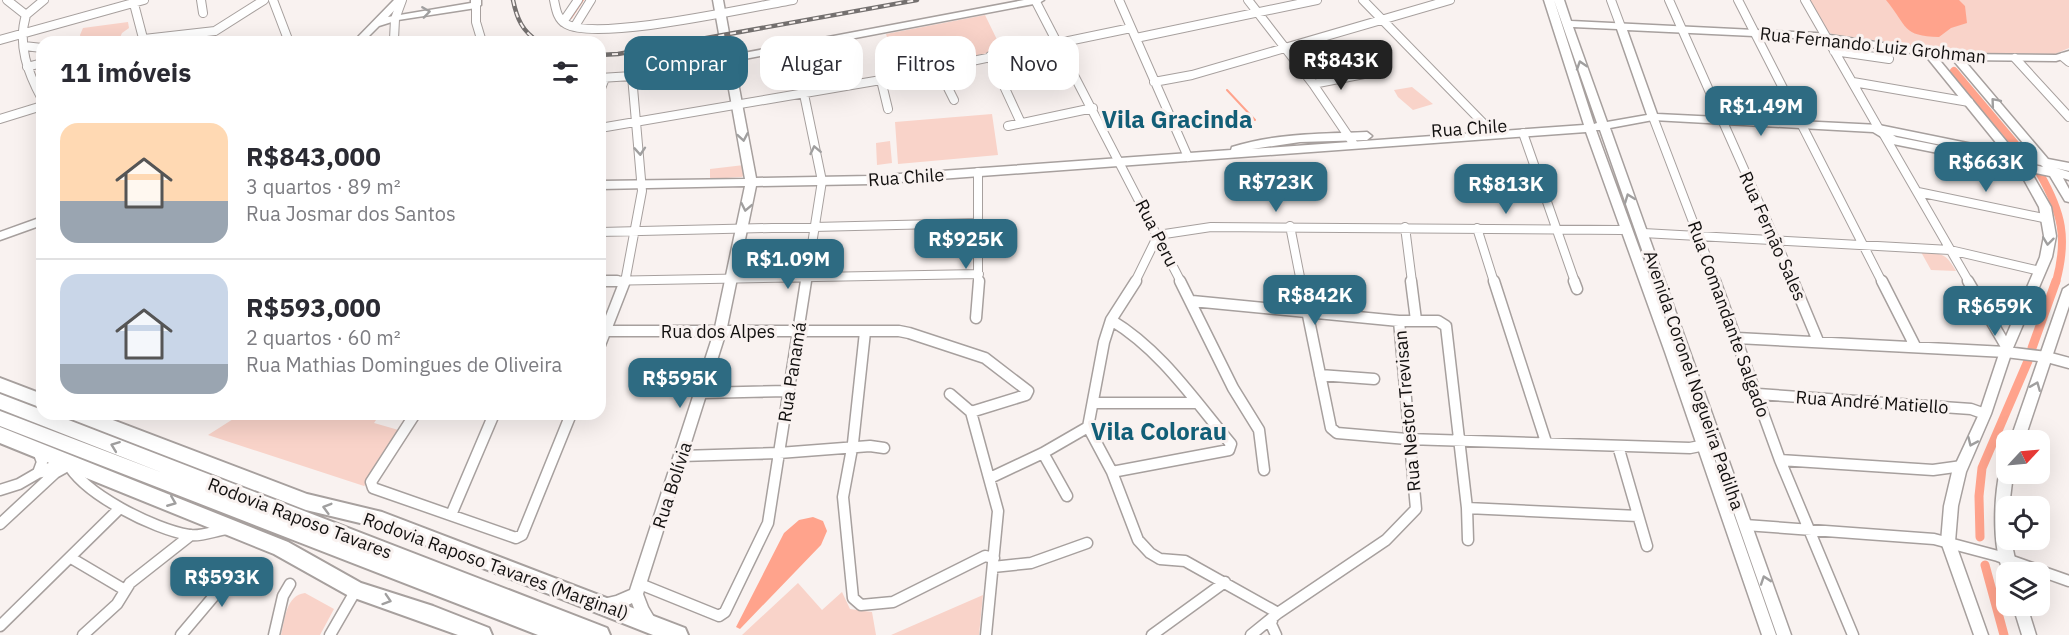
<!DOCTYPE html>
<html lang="pt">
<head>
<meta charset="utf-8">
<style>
  body { margin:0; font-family:"IBM Plex Sans",sans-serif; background:#f2f2f3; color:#2b2b33; height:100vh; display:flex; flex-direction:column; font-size:22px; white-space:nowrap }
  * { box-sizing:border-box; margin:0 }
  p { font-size:20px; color:#7c7c81 }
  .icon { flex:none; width:33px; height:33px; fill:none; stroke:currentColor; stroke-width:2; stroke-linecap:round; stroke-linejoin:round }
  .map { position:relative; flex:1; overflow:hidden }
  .details { position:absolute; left:36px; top:36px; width:570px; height:384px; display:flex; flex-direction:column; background:#fff; border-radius:18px; box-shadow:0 6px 24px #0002 }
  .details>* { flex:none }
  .guide { position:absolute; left:624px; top:36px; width:570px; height:54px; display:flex; gap:12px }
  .needle { width:39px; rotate:64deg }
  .tools { position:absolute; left:1996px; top:430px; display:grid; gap:12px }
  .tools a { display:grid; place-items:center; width:54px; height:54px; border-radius:12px; background:#fff; box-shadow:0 6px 24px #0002; font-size:30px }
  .price { position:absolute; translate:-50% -51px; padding:0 14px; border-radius:12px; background:#2e6b82; color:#fff; font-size:20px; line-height:39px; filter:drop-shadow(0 2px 3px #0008) }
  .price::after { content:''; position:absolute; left:50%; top:36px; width:18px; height:14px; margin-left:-9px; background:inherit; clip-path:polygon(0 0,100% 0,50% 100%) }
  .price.on { background:#222; color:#fff }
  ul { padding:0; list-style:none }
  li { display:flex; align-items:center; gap:18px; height:150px; padding:0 24px }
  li+li { border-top:2px solid #e1e1e2 }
  li span { display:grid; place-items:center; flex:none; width:168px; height:120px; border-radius:18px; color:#555 }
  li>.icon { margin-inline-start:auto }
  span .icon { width:72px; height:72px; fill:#fffc; stroke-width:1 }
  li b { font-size:26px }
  h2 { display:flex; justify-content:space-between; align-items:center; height:72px; padding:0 24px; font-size:26px }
  .tag { padding:0 21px; border-radius:18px; background:#fff; box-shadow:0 6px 24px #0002; font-size:21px; line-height:54px }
  .tag.on { background:#2e6b82; color:#fff }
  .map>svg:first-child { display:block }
  .green { fill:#f9d3c9 }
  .water { fill:#ffa38c }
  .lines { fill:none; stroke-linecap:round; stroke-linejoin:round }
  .stream { stroke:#ffa38c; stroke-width:2 }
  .canal-far1 { stroke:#ffa38c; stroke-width:8 }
  .canal { stroke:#ffa38c; stroke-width:9 }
  .street-far1-casing { stroke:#a7a09e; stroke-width:10 }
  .street-casing { stroke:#a7a09e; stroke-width:13 }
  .secondary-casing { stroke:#a7a09e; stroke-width:3 }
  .highway-casing { stroke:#a7a09e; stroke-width:4 }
  .street-far1 { stroke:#fff; stroke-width:8 }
  .street { stroke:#fff; stroke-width:10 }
  .secondary { fill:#fff; fill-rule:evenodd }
  .highway { fill:#fff; fill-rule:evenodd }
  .rail-casing { stroke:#74706f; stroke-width:4.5 }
  .rail { stroke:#f9f2f0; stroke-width:2; stroke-dasharray:6; stroke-linecap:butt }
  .oneway { stroke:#a09f9f }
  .labels { text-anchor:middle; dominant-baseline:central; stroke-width:6; stroke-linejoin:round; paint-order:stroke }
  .street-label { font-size:18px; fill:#12100f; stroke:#f9f2f0 }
  .district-label { font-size:24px; font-weight:bold; fill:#125e77; stroke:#f9f2f0 }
</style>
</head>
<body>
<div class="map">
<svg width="2069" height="635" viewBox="0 0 2069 635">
  <rect width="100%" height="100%" fill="#f9f2f0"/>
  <path class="green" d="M1809,0h260v48l-14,6 -93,-1 -130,-19 -5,-3z
    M985,15l17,35 -104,22 -12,-38z
    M128,22l1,6 -7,5 -4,9h-36l-2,-7 3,-7z
    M1412,87l21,17 -20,6 -15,-13 -4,-7z
    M992,114l6,41 -100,9 -3,-42z
    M890,141l2,22 -15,2 -1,-22z
    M744,165l1,9 -3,3 -32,2v-10z
    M1921,252c21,2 24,0 35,19l-25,-1z
    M241,414h139l-6,9 28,8 -32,50 -6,5 -156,-51z
    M798,583l24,27 20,-18 8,17 22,3 4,23h-134z
    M305,593l29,16 -14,26h-39c4,-16 5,-40 24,-42z
    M983,595l-4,40h-88z"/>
  <path class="water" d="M1886,0h73l6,6 2,17 -16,5 -12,9c-37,-1 -31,-10 -53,-37z
    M813,517l10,4 4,10 -6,14 -81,84 -4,-2 48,-94 15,-13z"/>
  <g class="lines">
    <path class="stream" d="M571,18l12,-18
      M1227,90l28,30"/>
    <path class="canal-far1" d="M1954,71l69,82
      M2040,174c22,39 28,64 16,108"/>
    <path class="canal" d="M2032,348l24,-67
      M1980,537l-1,-41 3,-28 46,-107
      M1985,565l19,70"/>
    <g class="street-far1-casing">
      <path id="street-far1" d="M7,0l19,15c-9,30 2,58 16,84
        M133,0l11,42
        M201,0l2,13
        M273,0l16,42
        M554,0c2,9 3,19 12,24 31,18 185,-17 227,-24
        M1035,0l146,282
        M1119,0l69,157
        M1248,0l65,84 40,59
        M1363,0l124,127
        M1611,0l10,27
        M1669,0l125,282
        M1738,0l144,282
        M1805,0l74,129
        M476,5v17l6,20
        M26,15l18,-15
        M563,22l15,-22
        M575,26l16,-26
        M1136,38l181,-38
        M144,39l71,-8 49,-31
        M0,40l144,-40
        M398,42l-4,-3 1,-20 7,-19
        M24,46l18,2
        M794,46l28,135 -16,101
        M1834,51l55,8
        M990,56l31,67
        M2063,57l6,5
        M2015,58l54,59
        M27,67l15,-4
        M938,68l16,32
        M600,78l32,-2 96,-17
        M881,80l7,29
        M1154,82l38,-7 258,-75
        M1853,82l116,20
        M1313,84l51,-10
        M600,91l5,-13
        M1653,117l63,165
        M0,119l42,-13
        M1008,126l85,-18
        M600,128l281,-48 250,-52
        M1523,133l52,149
        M1884,135l85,147
        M978,172v110
        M1918,192l130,27
        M1290,226l11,56
        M1405,227l7,55
        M1477,228l17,54
        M600,232l379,-9
        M1643,233l307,17 90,21
        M600,281l379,-7
        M625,282l17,-91 -10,-115
        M1135,282l23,-47 53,-8 411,3 4,-5"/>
    </g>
    <g class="street-casing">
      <path id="street" d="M600,281h17
        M1136,281l-25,39 -7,22 -16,85 24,45 26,68 12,13 10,6 25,2 93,52
        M1180,281l53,107 26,42 5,40
        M1301,281l30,147 6,5 70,6 283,9 15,-3
        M1411,281l5,39
        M1494,281l52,161
        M1574,281l3,8
        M1715,281l65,179 73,175
        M1793,281l25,60
        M1882,281l33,65
        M1968,281l39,67
        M1192,301l207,20h39l8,5 21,182 1,32
        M976,318l3,-37
        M1111,320c50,30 83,80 120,124l-2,6 -117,22
        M606,331h293l10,2 76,25 43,33 -2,4 -55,17
        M865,332l-12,111 -10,54 10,101 8,7 32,-3 92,-46 9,2
        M1737,338l269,14 41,5 22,6
        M600,345l25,-64
        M1320,375l54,4
        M701,393l88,-2
        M950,394l21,18 27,99 -12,124
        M1758,394l213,15 14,5
        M1094,403h103
        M415,414l-44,68 2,6 143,50 6,-3 49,-121
        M1618,446l29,100
        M38,451l4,11 -4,11 13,-3
        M1043,453l24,43
        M681,456l98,-3 91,-7 14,2
        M1780,460l153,10 29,-4
        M47,469l20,-7c16,32 87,67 122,73 12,2 25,-4 37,-6
        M990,478l53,-25 45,-26
        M0,490l19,-6 19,-11
        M1467,508l171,8
        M451,515l43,-101
        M0,524l55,-51 9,-5
        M1745,525l189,14 64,17 71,25
        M71,558l54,32
        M993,567l38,-4 56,-20
        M640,584l79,32 6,-4 43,-89 38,-242
        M1273,617l-2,7 5,11
        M0,626l120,-118
        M83,635l34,-31 13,-21 61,-48
        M181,635l60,-71
        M274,635l9,-39 7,-12
        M330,635l26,-45
        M1152,635l73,-53
        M1251,635l27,-22 108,-73 30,-31 -17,-188"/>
    </g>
    <g class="secondary-casing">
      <path id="secondary" d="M394,0h10l-16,17 83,-14v-3h10v5l-5,3 -78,12 -19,6 -16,16h-10z
        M713,0h10l10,55 291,-55h20l-5,3 -305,58 22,117 115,-2 360,-26 1,-3c44,-14 90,-13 135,-15l5,4 -5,4 -67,2 -48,7 332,-24 -40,-125h10l40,124 3,-1 -43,-123h10l7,21 245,12 140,21 100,1 13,-4v6l-13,4 -92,-1 84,99 21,4v8l-13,-3 13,4v8l-6,-2 6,11v13l-4,-1 -15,-25 -19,-4 20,35 5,29 -4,21 -39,91 -22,66 -25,58 -8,34 -3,36 33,93h-14l-33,-93 3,-36 8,-34 27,-58 22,-66 39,-91 4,-21 -5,-29 -21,-38 -125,-25 -20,-12 -220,-12 -43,8 181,507h-14l-177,-505h-4l81,222 99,283h-14l-97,-283 -79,-220 -715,52 -115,2 -30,146 -83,262 5,13 10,17 -2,5 -5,2c-11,-4 -15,-18 -19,-28 -10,5 -22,11 -33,7l-2,-5 2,-5 17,-4 14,-6 84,-258 31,-146 -145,3v-8l145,-2zM1573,27l44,2 30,86 -40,7zM1627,30l189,9 109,16 77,95 -123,-25 -222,-11zM1937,57l16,3 81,96 -18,-3zM1893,135l116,24 2,1 -115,-23zM2023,162l18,3 2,2 -18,-4z
        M42,217v8l-42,15v-8z
        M2069,285v21l-45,135h-14l53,-152z
        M2007,464v10h6l-4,33h-2v33h4l7,33h-11v5c-16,-24 -13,-80 -7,-108l2,-4z
        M2013,606h14l9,29h-14z"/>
    </g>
    <g class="highway-casing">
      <path id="highway" d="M0,378l42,16v14l-42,-16z
        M0,394l42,16v4h11l554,214 3,7h-72l-538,-209v-15l163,62 -163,-64z
        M68,414h29l210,80 75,18 303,116 3,7h-35l-272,-107 -75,-18 -235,-91z
        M0,427l288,115 73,41 72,23 56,22 3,7h-34l-109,-39 -75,-42 -274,-111z"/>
    </g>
    <use href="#street-far1" class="street-far1"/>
    <use href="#street" class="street"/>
    <use href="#secondary" class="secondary"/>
    <use href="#highway" class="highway"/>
    <g class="rail-casing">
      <path id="rail" d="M513,0c4,19 9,31 26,42
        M600,55l18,-1 299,-54"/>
    </g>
    <use href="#rail" class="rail"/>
  </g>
  <defs><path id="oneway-chevron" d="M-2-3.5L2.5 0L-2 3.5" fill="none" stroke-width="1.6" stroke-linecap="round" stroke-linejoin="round" transform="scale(1.5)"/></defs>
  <g class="oneway">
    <use href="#oneway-chevron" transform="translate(426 12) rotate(-8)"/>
    <use href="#oneway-chevron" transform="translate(1581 65) rotate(-108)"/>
    <use href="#oneway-chevron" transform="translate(1995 102) rotate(-130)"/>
    <use href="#oneway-chevron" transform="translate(743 137) rotate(80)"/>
    <use href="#oneway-chevron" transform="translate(815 150) rotate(-102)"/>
    <use href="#oneway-chevron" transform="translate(640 151) rotate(86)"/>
    <use href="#oneway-chevron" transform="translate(1629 198) rotate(-111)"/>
    <use href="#oneway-chevron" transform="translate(746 207) rotate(101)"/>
    <use href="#oneway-chevron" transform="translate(2048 241) rotate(97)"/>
    <use href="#oneway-chevron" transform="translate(2036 386) rotate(-68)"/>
    <use href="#oneway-chevron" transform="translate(1972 442) rotate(114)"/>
    <use href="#oneway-chevron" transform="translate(115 446) rotate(-159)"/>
    <use href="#oneway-chevron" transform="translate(172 502) rotate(22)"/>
    <use href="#oneway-chevron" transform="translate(327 508) rotate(-164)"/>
    <use href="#oneway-chevron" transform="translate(1765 580) rotate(-109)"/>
    <use href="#oneway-chevron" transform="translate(387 600) rotate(18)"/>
  </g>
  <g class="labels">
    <g class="street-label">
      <text transform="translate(1873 45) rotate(6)">Rua Fernando Luiz Grohman</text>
      <text transform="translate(1469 128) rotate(-4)">Rua Chile</text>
      <text transform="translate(906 177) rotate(-4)">Rua Chile</text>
      <text transform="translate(1157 233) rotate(63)">Rua Peru</text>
      <text transform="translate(1773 236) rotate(66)">Rua Fernão Sales</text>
      <text transform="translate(1729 319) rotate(70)">Rua Comandante Salgado</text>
      <text x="718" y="331">Rua dos Alpes</text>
      <text transform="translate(792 372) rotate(-81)">Rua Panamá</text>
      <text transform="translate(1694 380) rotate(71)">Avenida Coronel Nogueira Padilha</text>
      <text transform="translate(1872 402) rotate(4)">Rua André Matiello</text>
      <text transform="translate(1407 411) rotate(-95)">Rua Nestor Trevisan</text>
      <text transform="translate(672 485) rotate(-72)">Rua Bolívia</text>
      <text transform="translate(300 518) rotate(21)">Rodovia Raposo Tavares</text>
      <text transform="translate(496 566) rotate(20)">Rodovia Raposo Tavares (Marginal)</text>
    </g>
    <g class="district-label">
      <text x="1177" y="119">Vila Gracinda</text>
      <text x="1159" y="431">Vila Colorau</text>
    </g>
  </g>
</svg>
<div class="tools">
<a><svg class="needle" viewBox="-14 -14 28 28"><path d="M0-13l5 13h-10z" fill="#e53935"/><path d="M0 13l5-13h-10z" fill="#7c7c81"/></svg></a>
<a><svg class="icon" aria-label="locate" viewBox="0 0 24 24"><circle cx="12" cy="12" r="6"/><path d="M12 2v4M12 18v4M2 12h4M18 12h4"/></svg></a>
<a><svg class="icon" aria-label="layers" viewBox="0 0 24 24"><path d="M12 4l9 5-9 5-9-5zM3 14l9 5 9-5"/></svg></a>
</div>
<b class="price on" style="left:1341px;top:91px">R$843K</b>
<b class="price" style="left:1761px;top:137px">R$1.49M</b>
<b class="price" style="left:1986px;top:193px">R$663K</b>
<b class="price" style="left:1276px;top:213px">R$723K</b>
<b class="price" style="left:1506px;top:215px">R$813K</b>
<b class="price" style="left:966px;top:270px">R$925K</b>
<b class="price" style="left:788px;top:290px">R$1.09M</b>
<b class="price" style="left:1315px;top:326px">R$842K</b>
<b class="price" style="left:1995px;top:337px">R$659K</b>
<b class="price" style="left:680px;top:409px">R$595K</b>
<b class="price" style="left:222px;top:608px">R$593K</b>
<div class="guide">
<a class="tag on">Comprar</a>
<a class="tag">Alugar</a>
<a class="tag">Filtros</a>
<a class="tag">Novo</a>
</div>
<section class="details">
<h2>11 imóveis<svg class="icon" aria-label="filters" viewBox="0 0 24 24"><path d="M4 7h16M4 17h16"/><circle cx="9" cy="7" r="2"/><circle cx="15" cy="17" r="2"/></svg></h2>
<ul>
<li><span style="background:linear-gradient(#ffd9b3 65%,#9aa5b1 0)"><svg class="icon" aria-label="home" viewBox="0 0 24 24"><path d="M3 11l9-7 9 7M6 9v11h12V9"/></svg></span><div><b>R$843,000</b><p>3 quartos · 89 m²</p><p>Rua Josmar dos Santos</p></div></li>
<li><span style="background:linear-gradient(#c9d6e8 75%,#9aa5b1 0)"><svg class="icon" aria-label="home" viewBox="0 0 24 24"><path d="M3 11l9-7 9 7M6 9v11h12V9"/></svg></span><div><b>R$593,000</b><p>2 quartos · 60 m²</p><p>Rua Mathias Domingues de Oliveira</p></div></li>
</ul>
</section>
</div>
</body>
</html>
